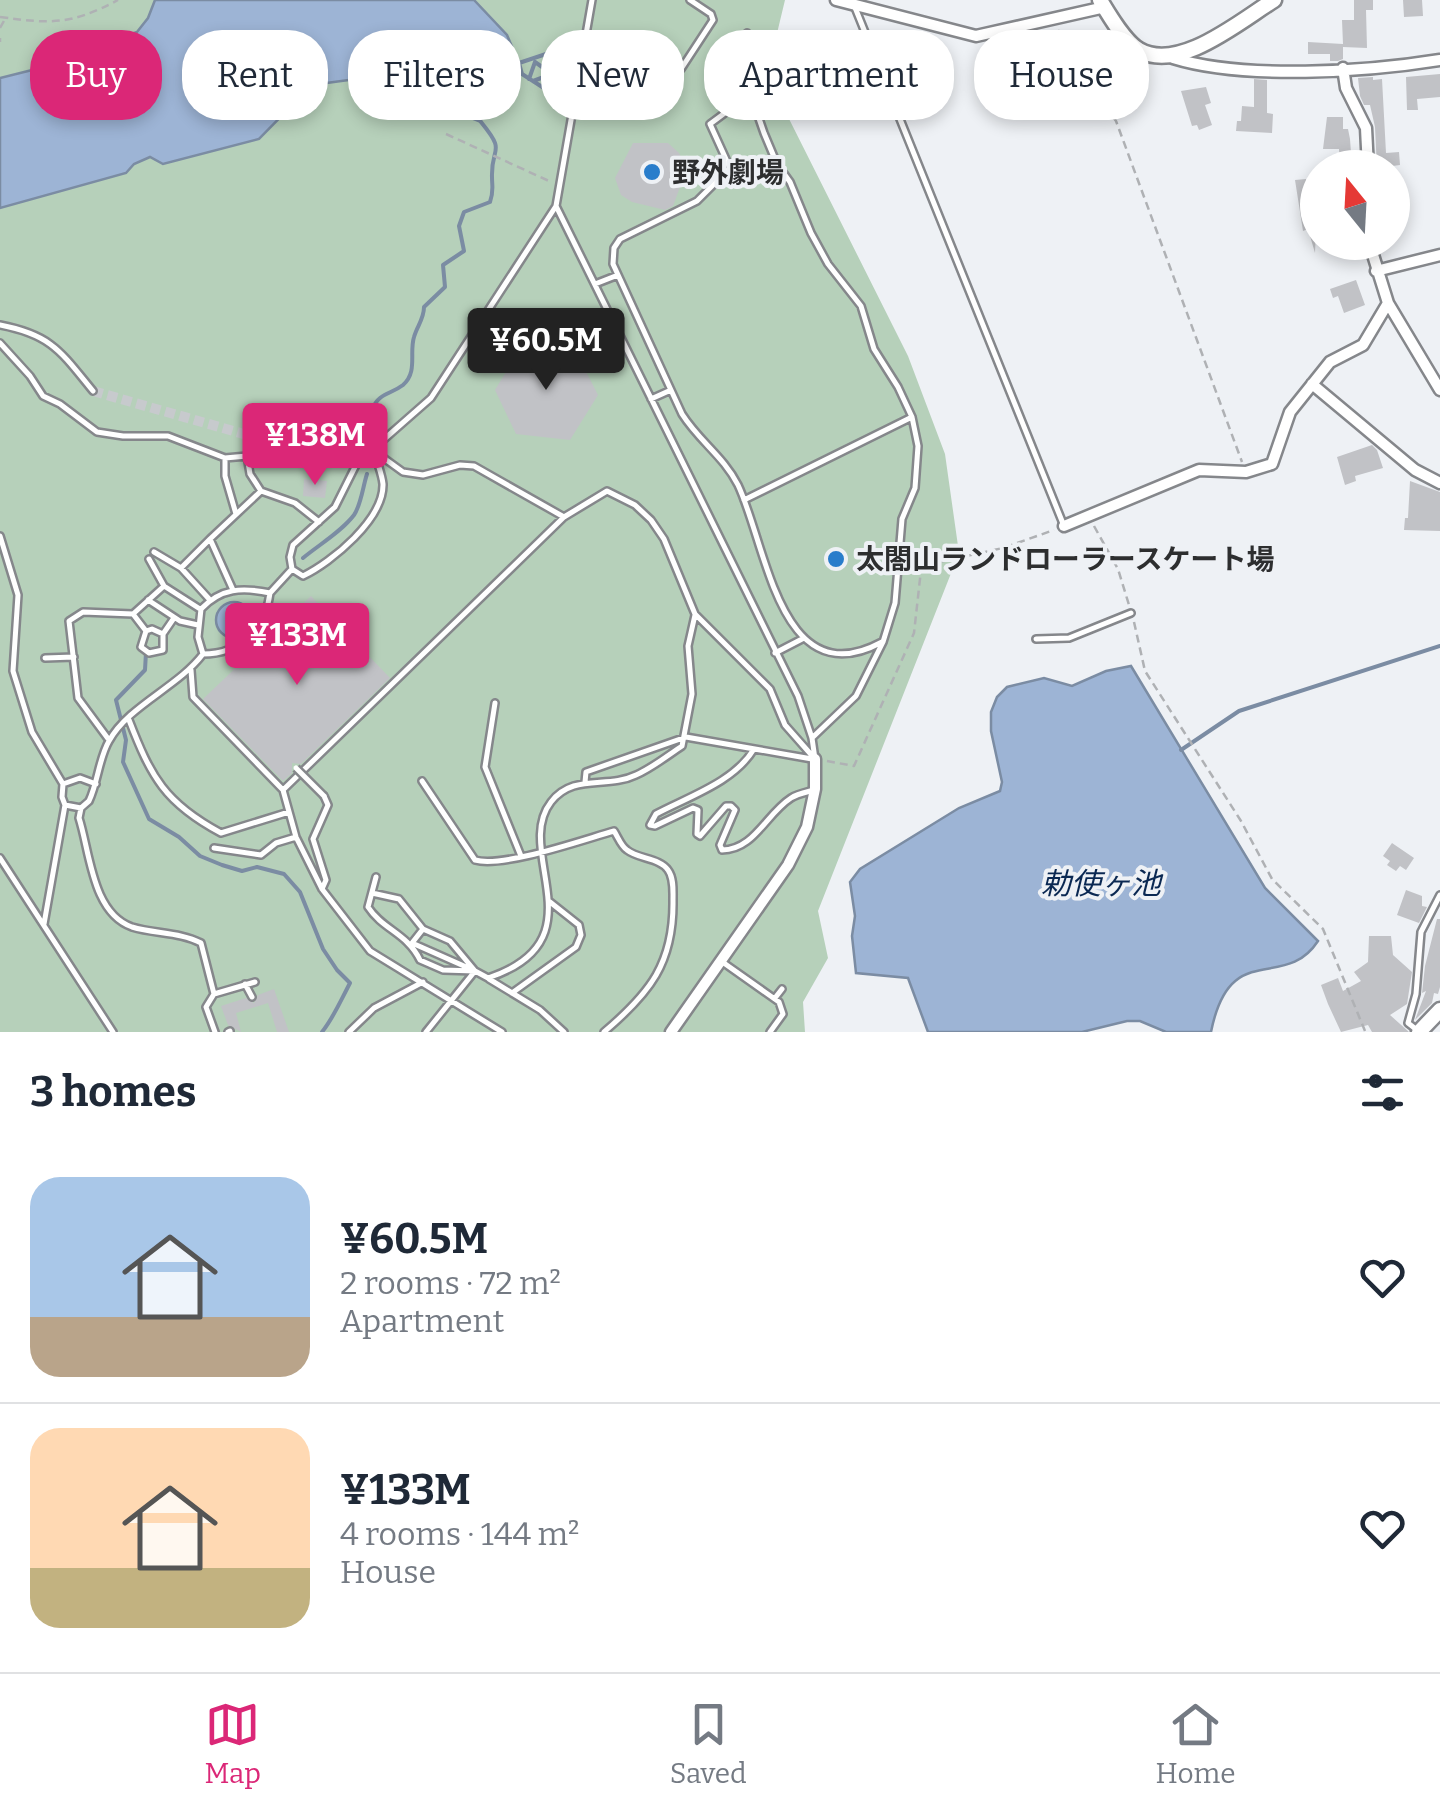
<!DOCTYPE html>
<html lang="en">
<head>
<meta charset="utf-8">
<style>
  body { margin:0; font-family:Bitter,"Noto Sans JP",serif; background:#f6f6f7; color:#1f2937; height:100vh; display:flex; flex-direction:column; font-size:38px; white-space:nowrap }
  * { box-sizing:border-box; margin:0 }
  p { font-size:32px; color:#747a83 }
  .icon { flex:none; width:55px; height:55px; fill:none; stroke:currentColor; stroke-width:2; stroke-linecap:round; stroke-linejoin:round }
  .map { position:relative; height:1032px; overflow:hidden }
  .sheet { display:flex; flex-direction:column; background:#fff; flex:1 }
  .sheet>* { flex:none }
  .guide { position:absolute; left:30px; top:30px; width:1380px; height:90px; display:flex; gap:20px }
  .needle { width:65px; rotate:342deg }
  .controls { position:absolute; left:1300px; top:150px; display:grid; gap:20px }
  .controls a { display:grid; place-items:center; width:110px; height:110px; border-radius:50%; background:#fff; box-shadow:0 5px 15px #0003; font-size:50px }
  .price { position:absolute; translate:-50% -85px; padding:0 22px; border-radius:10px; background:#db2777; color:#fff; font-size:32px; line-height:65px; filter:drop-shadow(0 2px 5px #0008) }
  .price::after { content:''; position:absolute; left:50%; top:60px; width:30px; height:22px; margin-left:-15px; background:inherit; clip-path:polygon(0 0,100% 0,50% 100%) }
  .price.selected { background:#222; color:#fff }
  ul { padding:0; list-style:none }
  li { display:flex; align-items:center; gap:30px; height:250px; padding:0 30px }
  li+li { border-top:2px solid #e0e1e3 }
  li span { display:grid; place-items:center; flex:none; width:280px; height:200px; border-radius:30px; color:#555 }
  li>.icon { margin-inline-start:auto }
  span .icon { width:120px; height:120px; fill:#fffc; stroke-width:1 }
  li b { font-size:42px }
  h2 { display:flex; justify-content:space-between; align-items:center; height:120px; padding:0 30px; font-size:42px }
  .tag { padding:0 35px; border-radius:40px; background:#fff; box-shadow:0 5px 15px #0003; font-size:35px; line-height:90px }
  .tag.selected { background:#db2777; color:#fff }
  .dock { display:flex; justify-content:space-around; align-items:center; height:140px; border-top:2px solid #e0e1e3; background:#fff; font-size:28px; color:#747a83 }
  .dock a { display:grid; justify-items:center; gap:5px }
  .dock .selected { color:#db2777 }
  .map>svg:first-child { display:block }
  .green { fill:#b6d0ba }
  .water { fill:#9db4d5; stroke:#7b8ca3; stroke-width:2.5 }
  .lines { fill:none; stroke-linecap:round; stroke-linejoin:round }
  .stream { stroke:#7b8ca3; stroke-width:4 }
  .building { fill:#c1c2c6 }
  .street-tunnel { stroke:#c7cacd; stroke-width:10; stroke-dasharray:10 5; stroke-linecap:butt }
  .lane-casing { stroke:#85878b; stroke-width:10 }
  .street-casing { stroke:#85878b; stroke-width:15 }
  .secondary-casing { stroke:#85878b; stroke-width:19 }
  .path { stroke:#afb1b4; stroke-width:2.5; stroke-dasharray:8 5; stroke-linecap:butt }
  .lane { stroke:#fff; stroke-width:5 }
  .street { stroke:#fff; stroke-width:10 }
  .secondary { stroke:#fff; stroke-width:14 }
  .lane-bridge-casing { stroke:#85878b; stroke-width:10; stroke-linecap:butt }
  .lane-bridge { stroke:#fff; stroke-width:5 }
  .poi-dot { fill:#297dcb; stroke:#eef1f5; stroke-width:4 }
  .labels { text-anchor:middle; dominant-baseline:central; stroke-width:8; stroke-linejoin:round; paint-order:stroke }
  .poi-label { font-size:28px; font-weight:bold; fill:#2d2e2f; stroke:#eef1f5; text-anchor:start }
  .water-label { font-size:30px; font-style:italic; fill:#0a2852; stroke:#eef1f5 }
</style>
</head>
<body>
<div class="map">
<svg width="1440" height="1032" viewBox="0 0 1440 1032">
  <rect width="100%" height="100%" fill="#eef1f5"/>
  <path class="green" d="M0,0h785l-18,75 141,281 37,98 14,99 -141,358 10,47 -25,44 2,30h-805z"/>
  <path class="water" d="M155,0h319l33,35 12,28 -8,5 -29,36 -1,18c-36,-14 -72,-22 -103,-46l-66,9 -53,54 -96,25 -13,-7 -16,7 -8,9 -126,35v-130l44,-11 28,-19 17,-7 31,-3 17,-6 11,-14z
    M216 620a18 18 0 1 1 36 0a18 18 0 1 1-36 0Z
    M1131,666l134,222 53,53c-34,52 -88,-4 -107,91h-45l-26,-11h-13l-45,11h-154l-20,-54 -52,-5 -4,-37 3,-20 -5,-34 10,-13 99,-61 41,-17 2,-9 -11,-51v-19l6,-15 10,-10 37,-9 28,8 34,-15z"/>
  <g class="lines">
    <path class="stream" d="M552,52l39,2 35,15 3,4 -6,29 -56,1 -45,-29 -3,-11z
      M562,75l4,10 -3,14
      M529,79l6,-17 17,12 -19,7
      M553,83l-1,-15 5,-14
      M547,90l22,-21 5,-17
      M372,409c8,-17 18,-14 31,-24 15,-13 6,-32 11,-48 3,-11 10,-18 10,-30l21,-20 -2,-22 21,-14 -5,-25 5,-14 26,-10c4,-11 2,-15 2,-25 -1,-32 15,-23 -11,-55
      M303,558c17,-14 38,-26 51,-43 7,-10 9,-29 13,-41
      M146,652l-1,18 -29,30 10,40 -3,22 26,57 30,18 21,19 22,9 20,6 15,-4 27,7 16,18 23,57 14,21 13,13c-9,17 -16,34 -28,49
      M1181,750l58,-39 201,-65"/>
  </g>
  <path class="building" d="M1354,0h19v10h-7l1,38 -24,-1v12l-5,2h-8v-7h-22v-12l35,2 -1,-24h12z
    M1403,0h19l1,16 -19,1z
    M1088,31l6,6 6,-5 11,13 -14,14 -18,-19z
    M1440,74v23l-23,2 1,11h-11l-1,-33z
    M1373,77v3l9,-1 4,74 13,-1 1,13 -23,3 -2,-41 -5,-22h-6l-4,-9 -2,-18z
    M1254,79l13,1v33l6,1 -1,19 -36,-2 1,-10h4l1,-15 12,1z
    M1206,87l5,16 -6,2 7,20 -13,5 -2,-5 -5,1 -11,-35z
    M1327,117h16v12h5l2,10 2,29h-12l-1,-19h-16z
    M633,143h35l11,10 8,15 -14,38 -8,4 -33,-8 -11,-7 -6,-17z
    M1306,179l1,5 11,-1 -3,70 -7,-24 -5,2 -8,-51z
    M1356,280l9,25 -21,8 -6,-17 -5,2 -3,-9z
    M521,347l55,5 22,43 -28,45 -54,-6 -21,-44z
    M1372,445l5,5 6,18 -28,8 1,5 -11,4 -8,-28z
    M304,479l23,2 -2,17 -22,-2z
    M1410,481l30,11v39l-36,-1 1,-12h3z
    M311,596l79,82 -89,86 -9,-1v10l-9,8 -80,-82z
    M1392,843l22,15 -8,12 -6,-4 -4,5 -9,-6 3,-4 -7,-5z
    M1406,890l16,6v10l5,1 -8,16 -22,-8z
    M1437,919h3v68l-2,7 -4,-1 -2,10 -17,17 11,-29 -4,2 3,-27z
    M1369,936h22l2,19 19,17 -5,32 -17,11 19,17h-37l-4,-7 -27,7 -13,-28 -7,-19 17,-7 5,13 18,-10 -7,-9 14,-10z
    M274,989l15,43h-12l-9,-29 -32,10 5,19 -13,-7 -7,-19 25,-8 8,5 4,-8z"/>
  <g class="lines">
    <path class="street-tunnel" d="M93,391l200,57"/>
    <g class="lane-casing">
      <path id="lane" d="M854,5l210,521
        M747,33l4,13 4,61 9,26 13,31 13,18 21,51 17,31 33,42 13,43 24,38 14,30 6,29 -3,42 -13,31 -7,84 -12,39 -27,54 -44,42
        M681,69l32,-49 -2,-6 -21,-14
        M777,164h-31l-16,4 -33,33 -77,38 -6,9 -1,16 69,150c17,27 42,43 56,71 29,61 42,212 144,157
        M730,168l-20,-44 31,-23
        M556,206l242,490 14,42 3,21
        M595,284l23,-9
        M0,325c52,10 61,27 93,66
        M0,343l30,33 13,20 17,8 37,28 26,4h45l57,22v18l11,38
        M651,399l20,-9
        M293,448l81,3 29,21 20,3 37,-10 14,1 90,51 43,-26 28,14 16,15 13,19 31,75 75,75 15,36 30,34
        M247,456l21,-13 17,-30
        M225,458l22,-2 3,18 11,17
        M744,500l168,-83
        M0,536l18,59 -5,76 19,61 31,52 -1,13 3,8
        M154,552l27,16 29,32
        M149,559l15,27
        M181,568l29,-29
        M292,569l11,7c29,-14 81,-57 80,-92 -1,-10 -6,-21 -8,-31
        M233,590l-23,-51 51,-48 34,12 24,19
        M148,600l32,21 18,4
        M133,614l13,17
        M163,634l-11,-5 -6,2 -5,16 8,6 14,-3v-16l11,-16
        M1036,639l33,-1 62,-25
        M775,653l29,-15
        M203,654c37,0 62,-24 67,-61
        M45,658l29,-1
        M191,670l2,27 90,93 13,47 26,52 48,62 132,81
        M495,703l-10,64 36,89
        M129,720c22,57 36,83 92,113l68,-21
        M109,740l-31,-42 -9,-77 14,-9 50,2 31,-28 36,23
        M754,749c-20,33 -64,47 -98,65l-6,11 5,1 38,-18 5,2 -1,24 3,2 26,-30h5l4,4 -15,35 2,5c32,0 44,-36 69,-52 6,-4 16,-6 23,-8
        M422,781l53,79c28,8 107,-20 139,-29 4,6 7,15 13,19 11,9 33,8 41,20 6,8 5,21 5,30 1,63 -23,93 -69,132
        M585,782l1,-10 100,-35 126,22
        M63,784l17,-6 16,6
        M283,790l281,-273
        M81,808l-2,10c11,34 13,95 53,109 23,7 48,5 69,16l13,51 -8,13 9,25
        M214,848l47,7 15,-12 20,-6
        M0,858l113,174
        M322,889l4,-9 -13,-41 15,-34 -4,-9
        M372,893l27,6 24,30 27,12 25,30 -32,-1 -23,-10c-13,-27 -37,-30 -52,-53l8,-30
        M44,924l21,-119 16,3 8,-7c9,-19 10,-43 20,-60 19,-35 69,-54 94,-87l-5,-17 3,-28c20,-21 41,-22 69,-16l22,-24 -2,-12 3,-12 42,-38 22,-44 74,-65 125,-192 36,-206
        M423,929l-11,14 61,27
        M721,961l58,41 4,12 -13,18
        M489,979l51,31 24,22
        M245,984l7,13
        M512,993l64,-46 5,-12 -2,-10 -29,-23
        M214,994l41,-12
        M775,998l7,-9
        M1417,1030l-9,-7 8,-29 5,-62 19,-37
        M228,1032l2,-1
        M349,1032l25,-24 49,-26
        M426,1032l49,-61 13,7c114,-38 24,-126 63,-176 22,-29 56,-13 85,-27 16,-7 31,-19 46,-29l10,-52 -4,-48 7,-31"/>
    </g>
    <g class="street-casing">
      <path id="street" d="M836,0l140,36 129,-29
        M1173,58c71,22 193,14 267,2
        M1343,68l3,20 20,40 2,40
        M1369,242l19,61 52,87
        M1376,271l64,-16
        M1312,384l103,86 25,13
        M1064,526l135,-56 47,2 26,-8 18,-52 40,-50 33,-17 25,-42
        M671,1032l117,-167 19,-38 8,-38v-30"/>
    </g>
    <g class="secondary-casing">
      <path id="secondary" d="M1100,0c9,15 24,41 39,50 40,23 101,-29 135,-50
        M1419,1032l21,-22"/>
    </g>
    <path class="path" d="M0,17c51,7 71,8 118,-17
      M0,28l5,-9
      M1058,30l16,35 42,56 126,341
      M0,38v4
      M446,134l103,47
      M1094,526l24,43 11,36
      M1134,622l11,49 96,150 31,58 51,50 42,102
      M827,761l27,5 60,-133 7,-63 4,-5 78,-17 51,-18"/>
    <use href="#lane" class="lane"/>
    <use href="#street" class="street"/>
    <use href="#secondary" class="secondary"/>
    <g class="lane-bridge-casing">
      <path id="lane-bridge" d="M296,768l28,28"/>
    </g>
    <use href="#lane-bridge" class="lane-bridge"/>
  </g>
  <g class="poi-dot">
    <circle cx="652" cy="172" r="10"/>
    <circle cx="836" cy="559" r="10"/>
  </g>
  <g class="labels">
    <g class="poi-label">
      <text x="672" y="172">野外劇場</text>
      <text x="856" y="559">太閤山ランドローラースケート場</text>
    </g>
    <g class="water-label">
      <text x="1101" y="884">勅使ヶ池</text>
    </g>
  </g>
</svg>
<div class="controls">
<a><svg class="needle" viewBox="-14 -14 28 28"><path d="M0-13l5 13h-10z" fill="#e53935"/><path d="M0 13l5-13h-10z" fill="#747a83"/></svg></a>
</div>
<b class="price selected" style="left:546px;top:393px">¥60.5M</b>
<b class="price" style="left:315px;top:488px">¥138M</b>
<b class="price" style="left:297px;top:688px">¥133M</b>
<div class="guide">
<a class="tag selected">Buy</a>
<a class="tag">Rent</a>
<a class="tag">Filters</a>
<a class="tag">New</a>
<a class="tag">Apartment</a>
<a class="tag">House</a>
</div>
</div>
<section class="sheet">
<h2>3 homes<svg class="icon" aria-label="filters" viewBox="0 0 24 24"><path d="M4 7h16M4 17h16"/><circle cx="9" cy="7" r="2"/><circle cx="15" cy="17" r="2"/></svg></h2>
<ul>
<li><span style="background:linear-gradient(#a9c7e8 70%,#b9a48a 0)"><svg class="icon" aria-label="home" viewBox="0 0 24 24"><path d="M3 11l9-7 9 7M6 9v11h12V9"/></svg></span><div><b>¥60.5M</b><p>2 rooms · 72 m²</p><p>Apartment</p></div><svg class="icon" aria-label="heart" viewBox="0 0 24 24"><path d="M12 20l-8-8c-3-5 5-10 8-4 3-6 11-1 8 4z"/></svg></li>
<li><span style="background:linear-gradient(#ffd9b3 70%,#c2b280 0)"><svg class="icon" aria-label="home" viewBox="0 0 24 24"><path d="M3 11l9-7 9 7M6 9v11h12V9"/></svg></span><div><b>¥133M</b><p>4 rooms · 144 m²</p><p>House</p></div><svg class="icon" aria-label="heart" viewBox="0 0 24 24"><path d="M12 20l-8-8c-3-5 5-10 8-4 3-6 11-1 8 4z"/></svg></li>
</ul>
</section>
<nav class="dock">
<a class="selected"><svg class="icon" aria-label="map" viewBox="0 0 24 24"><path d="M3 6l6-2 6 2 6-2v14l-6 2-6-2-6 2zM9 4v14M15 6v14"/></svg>Map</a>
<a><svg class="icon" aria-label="saved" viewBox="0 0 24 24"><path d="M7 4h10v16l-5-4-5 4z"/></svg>Saved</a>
<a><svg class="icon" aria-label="home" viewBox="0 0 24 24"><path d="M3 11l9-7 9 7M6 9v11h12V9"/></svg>Home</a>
</nav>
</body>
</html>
